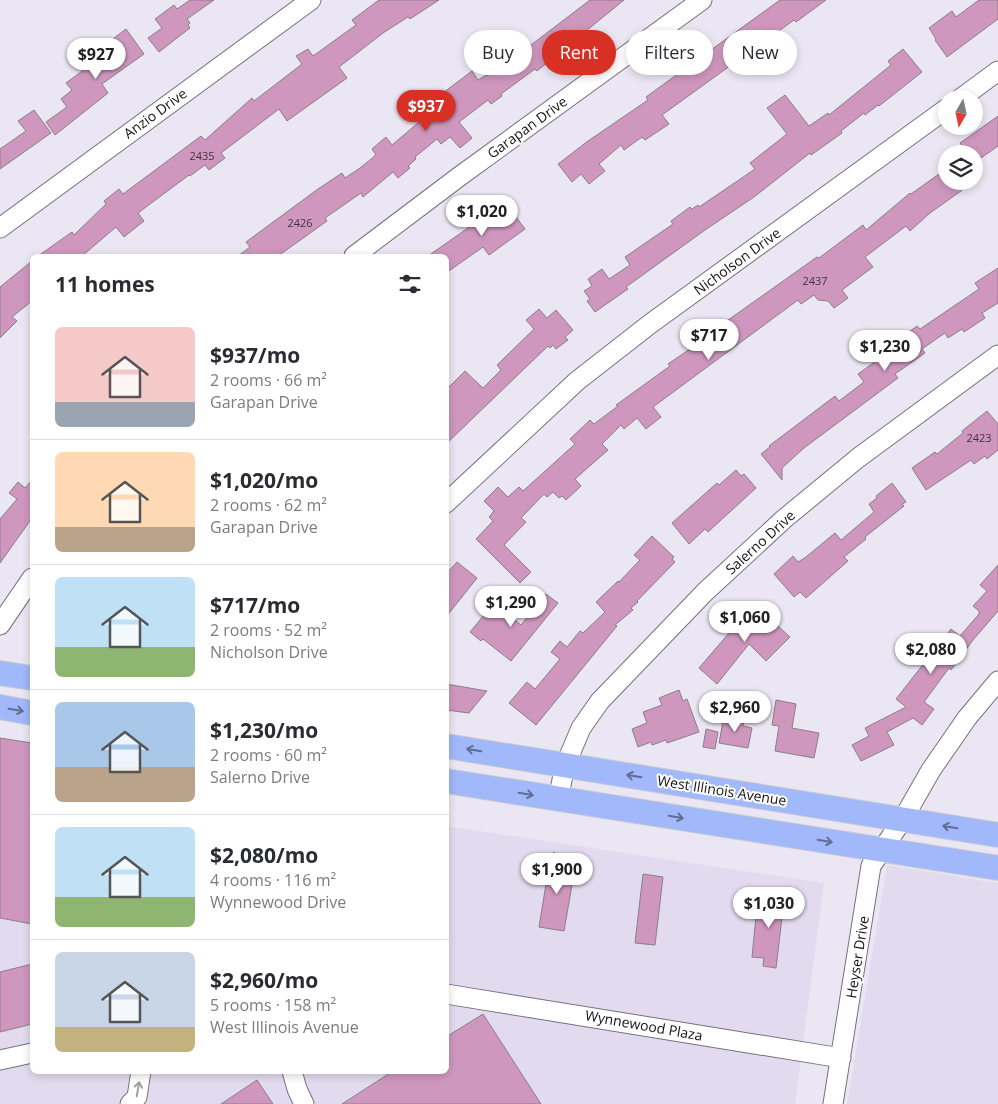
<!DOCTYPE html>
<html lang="en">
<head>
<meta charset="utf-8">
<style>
  body { margin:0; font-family:"Open Sans",sans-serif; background:#f7f7f7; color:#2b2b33; height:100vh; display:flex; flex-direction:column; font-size:19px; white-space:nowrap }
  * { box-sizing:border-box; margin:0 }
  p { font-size:16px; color:#7c7c81 }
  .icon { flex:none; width:28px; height:28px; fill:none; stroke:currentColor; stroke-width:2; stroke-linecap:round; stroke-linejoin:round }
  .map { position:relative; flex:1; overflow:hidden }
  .drawer { position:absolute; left:30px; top:254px; width:419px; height:820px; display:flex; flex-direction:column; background:#fff; border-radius:8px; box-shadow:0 2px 8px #0003 }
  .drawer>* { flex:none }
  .banner { position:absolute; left:464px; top:30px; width:459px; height:45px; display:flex; gap:10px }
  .needle { width:32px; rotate:189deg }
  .controls { position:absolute; left:938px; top:90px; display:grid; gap:10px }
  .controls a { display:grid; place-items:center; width:45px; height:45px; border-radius:50%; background:#fff; box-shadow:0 2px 8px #0003; font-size:25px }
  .price { position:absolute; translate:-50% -42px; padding:0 11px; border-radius:18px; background:#fff; color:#222; font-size:16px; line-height:32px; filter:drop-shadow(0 1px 2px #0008) }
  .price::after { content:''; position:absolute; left:50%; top:30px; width:15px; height:11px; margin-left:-8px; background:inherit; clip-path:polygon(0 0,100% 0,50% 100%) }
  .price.current { background:#d93025; color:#fff }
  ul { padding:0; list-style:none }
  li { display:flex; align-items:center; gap:15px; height:125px; padding:0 25px }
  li+li { border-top:1px solid #e1e1e2 }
  li span { display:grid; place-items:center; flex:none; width:140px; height:100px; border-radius:8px; color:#555 }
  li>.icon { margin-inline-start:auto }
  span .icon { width:60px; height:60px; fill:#fffc; stroke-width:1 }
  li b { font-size:21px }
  h2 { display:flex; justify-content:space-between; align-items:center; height:60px; padding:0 25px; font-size:21px }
  .tag { padding:0 18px; border-radius:22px; background:#fff; box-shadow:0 2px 8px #0003; font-size:18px; line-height:45px }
  .tag.current { background:#d93025; color:#fff }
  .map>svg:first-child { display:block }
  .built { fill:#e2dbef }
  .building { fill:#cf97be; stroke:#8a7f87 }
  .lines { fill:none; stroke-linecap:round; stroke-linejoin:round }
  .minor-casing { stroke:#76717d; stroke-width:21 }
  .major-casing { stroke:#cbcbcc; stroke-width:26 }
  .minor { stroke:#fff; stroke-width:19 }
  .major { stroke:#a1b8fa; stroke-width:24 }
  .oneway { stroke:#626d93 }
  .oneway2 { stroke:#a1a0a2 }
  .labels { text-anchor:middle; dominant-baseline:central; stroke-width:4; stroke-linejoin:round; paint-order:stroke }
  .number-label { font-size:11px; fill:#433340 }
  .street-label { font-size:14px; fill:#141216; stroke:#fff }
</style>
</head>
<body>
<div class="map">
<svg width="998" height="1104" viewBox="0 0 998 1104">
  <rect width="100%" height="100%" fill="#ebe6f3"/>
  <path class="built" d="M0,753l32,5v313h414v-245l378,57 -29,221h-795z
    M887,865l111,18v221h-151z"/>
  <path class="building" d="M190,0h24l-27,19 3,4 -2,2 2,3 -31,24 -11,-14 14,-10 -7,-9 19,-14 3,4z
    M379,0h60l-29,19 -2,-2 -25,16 -44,34 8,11 -60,43 -8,-12 -58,44 4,5 -16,12 -4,-5 -15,11 -1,-1 -51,38 6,8 -20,16 -8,-10 -34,29h-44l34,-24 2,3 32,-31 -2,-3 15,-12 4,5 78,-58 4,4 47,-42 2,3 48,-37 -6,-8 12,-7 5,7 43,-31 -4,-5z
    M590,0h34l-87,71 -2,-2 -34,25 1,2 -11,8 -3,-4 -29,22 13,16 -12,10 -10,-11 -9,7 -4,-5 -22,18 1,2 -8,7 2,2 -12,10 -5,-6 -30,25 -2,-4 -36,25 2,3 -49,35h-40l12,-9 -4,-5 72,-53 24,-16 3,5 15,-10 16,-13 -4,-6 14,-12 6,8 40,-34 -5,-6 45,-34 6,9 8,-5 1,1 22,-15 -6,-9 22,-15 6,8z
    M780,0h46l-30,22 -2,-2 -30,22 1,1 -20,12 -83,60 7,9 -24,16 -3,-3 -18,13 -3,-5 -22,19 6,7 -16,13 -8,-10 -9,8 -14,-18 30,-23 60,-41 -2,-3z
    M979,0h19v19l-51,38 -12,-17 1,-1 -7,-11 23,-17 4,6z
    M126,29l18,25 -42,30 6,9 -53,42 -9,-13 21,-15 -6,-8 11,-9 -6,-7 43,-32 -4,-6z
    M903,49l19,23 -43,34 -1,-1 -13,10 -1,-2 -23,18 1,2 -31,22 -1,-2 -56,44 -49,33 -79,57 2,2 -33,23 -8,-11 3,-2 -6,-8 8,-5 -4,-7 14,-10 7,10 21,-14 -5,-8 48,-33 -2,-3 19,-14 2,2 6,-4 1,2 56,-38 -5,-6 37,-29 -20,-26 18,-13 24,31 19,-13 1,2 62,-50 -3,-4z
    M34,110l17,23 -51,36v-20l26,-18 -8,-10z
    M998,116v30l-24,17v-9h-6l-8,-11z
    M946,169v12h29l-45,32 -20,18 -4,-5 -41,31 8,10 -31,23 6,8 -14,10 -6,-7 -10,-1 -4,-5 -13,9 -3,-4 -145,107 8,10 -15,12 -9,-11 -13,11 -3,-4 -19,19 6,6 -33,29 6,7 -15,14 -4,-4 -3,2 -6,-6 -6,5 -3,-3 -23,24 5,4 -22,23 27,27 -11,11 -44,-44 17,-18 -4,-4 5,-6 -10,-10 14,-14 10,10 11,-10 4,4 52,-47 -5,-5 20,-19 4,4 24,-18 -2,-1 54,-39 -2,-2 54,-37 -1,-2 96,-68 2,1 44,-33 3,5 44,-37 1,1z
    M505,202l20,27 -36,26 -6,-8 -37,26v-17h-18z
    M32,261v40l-20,16 5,4 -17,17v-51z
    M998,268v35l-16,10 3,5 -21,14 -2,-3 -14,9 -3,-5 -23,16 3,4 -30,21 3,4 -94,70 -22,20v12l-21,-26 9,-7 -1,-1 66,-50 4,5 25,-19 -6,-8 18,-13 -3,-3 44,-32 3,3 59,-40 -4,-6z
    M539,309l8,9 9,-8 17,20 -8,7 3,3 -12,9 -3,-4 -3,3 -2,-2 -102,98v-54l19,-19 18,17 18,-18 -4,-5 37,-36 -8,-9z
    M987,411l11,13v26l-11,9 -2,-3 -11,8 -3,-4 -45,30 -14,-22 23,-16 2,2 26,-21 -1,-2z
    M736,470l5,6 3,-2 12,14 -48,44 -3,-3 -16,15 -17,-21 45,-40 2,2z
    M32,480v38l-32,45v-44l17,-20 -8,-6 9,-11 7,6z
    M892,483l14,19 -4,2 2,2 -39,31 1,2 -22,18 4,4 -42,37 -6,-6 -6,5 -20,-23 19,-18 5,6 8,-5 29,-24 6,7 33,-28 -5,-8 8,-6 -1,-2z
    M652,536l22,21 -2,2 3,3 -38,39 1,1 -7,6 2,2 -18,15 2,1 -81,99 -27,-22 18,-21 8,7 25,-30 -9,-7 9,-11 7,6 13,-16 3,2 22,-21 -9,-10 22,-21 1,1 21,-22 -6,-5z
    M457,562l20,16 -31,39v-43z
    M998,565v46l-25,29 -22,30 -2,-2 -25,34 10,7 -12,16 -9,-7 -26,14 7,13 -33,16 -9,-16 17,-9 -4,-8 41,-21 -10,-8 55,-70 9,7 19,-22v-3l-6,-5 14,-15 -7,-6z
    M546,594l12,9 -47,58 -28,-22 -2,2 -11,-9 24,-29 27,22z
    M754,604l36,33 -24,24 -17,-17 -32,40 -18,-16z
    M446,684l41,7 -18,22 -23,-3z
    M679,690l4,11 4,-2 12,33 -32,11 -1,-3 -14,5 -1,-3 -13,5 -6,-18 15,-6 -4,-11 19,-7 -3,-7z
    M776,700l20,4 -4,24 27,5 -5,25 -39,-7 4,-25 -7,-1z
    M724,716l20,3 -1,7 9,2 -4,20 -29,-5z
    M706,729l12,3 -3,17 -12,-2z
    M0,738l32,5v181l-32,-6z
    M554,852l20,21 -10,58 -25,-4 10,-61h2z
    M643,874l20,3 -8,68 -20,-2z
    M766,890l19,2 -9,76 -13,-2 1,-8 -12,-1 4,-41 7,1z
    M32,964v60l-32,8v-60z
    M483,1014l58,90h-199l51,-33h53v-34z
    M257,1080l16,24h-52z"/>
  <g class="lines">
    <g class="minor-casing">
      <path id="minor" d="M960,99l38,-28
        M0,228l311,-228
        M354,256l106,-80 242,-176
        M446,503l131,-122 73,-57 296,-215
        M0,625l32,-47
        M558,799l7,-33 16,-38 19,-27 105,-109 79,-73 74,-61 140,-103
        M446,994l395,64
        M0,1060l32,-7
        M292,1071l5,18 7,15
        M130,1104l7,-7 4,-26
        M833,1104l38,-238 32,-47 28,-49 36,-52 31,-37"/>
    </g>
    <g class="major-casing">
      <path id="major" d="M0,673l32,5
        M0,707l32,6
        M446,746l552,89
        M446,781l552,87"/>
    </g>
    <use href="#minor" class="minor"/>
    <use href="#major" class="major"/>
  </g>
  <defs><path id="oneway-shaft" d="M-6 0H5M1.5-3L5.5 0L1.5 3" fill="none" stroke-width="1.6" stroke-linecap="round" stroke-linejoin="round" transform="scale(1.25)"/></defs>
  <g class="oneway">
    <use href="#oneway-shaft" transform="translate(16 710) rotate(9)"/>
    <use href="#oneway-shaft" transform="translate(474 750) rotate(-170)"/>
    <use href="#oneway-shaft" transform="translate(634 776) rotate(-171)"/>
    <use href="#oneway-shaft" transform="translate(526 794) rotate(9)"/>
    <use href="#oneway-shaft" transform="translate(676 817) rotate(9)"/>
    <use href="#oneway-shaft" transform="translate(950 827) rotate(-170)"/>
    <use href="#oneway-shaft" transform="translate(825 841) rotate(9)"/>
  </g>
  <use class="oneway2" href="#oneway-shaft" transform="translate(138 1089) rotate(-80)"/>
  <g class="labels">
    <g class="number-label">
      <text x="202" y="155">2435</text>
      <text x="300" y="222">2426</text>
      <text x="815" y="280">2437</text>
      <text x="979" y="437">2423</text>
    </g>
    <g class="street-label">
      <text transform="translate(155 113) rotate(-36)">Anzio Drive</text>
      <text transform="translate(527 127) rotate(-36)">Garapan Drive</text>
      <text transform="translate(737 261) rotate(-36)">Nicholson Drive</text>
      <text transform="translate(760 542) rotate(-42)">Salerno Drive</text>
      <text transform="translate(722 790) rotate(9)">West Illinois Avenue</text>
      <text transform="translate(857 957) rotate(-81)">Heyser Drive</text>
      <text transform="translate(644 1025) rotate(10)">Wynnewood Plaza</text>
    </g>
  </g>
</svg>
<div class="controls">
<a><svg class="needle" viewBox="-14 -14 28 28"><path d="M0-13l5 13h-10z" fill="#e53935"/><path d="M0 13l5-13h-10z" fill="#7c7c81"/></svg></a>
<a><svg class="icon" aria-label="layers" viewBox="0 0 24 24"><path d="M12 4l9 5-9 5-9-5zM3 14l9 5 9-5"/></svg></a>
</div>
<b class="price" style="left:96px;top:80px">$927</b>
<b class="price current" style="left:426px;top:132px">$937</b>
<b class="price" style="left:482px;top:237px">$1,020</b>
<b class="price" style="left:709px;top:361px">$717</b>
<b class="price" style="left:885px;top:372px">$1,230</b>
<b class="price" style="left:511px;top:628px">$1,290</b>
<b class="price" style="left:745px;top:643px">$1,060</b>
<b class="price" style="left:931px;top:675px">$2,080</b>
<b class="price" style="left:735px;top:733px">$2,960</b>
<b class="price" style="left:557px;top:895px">$1,900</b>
<b class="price" style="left:769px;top:929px">$1,030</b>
<div class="banner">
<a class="tag">Buy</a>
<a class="tag current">Rent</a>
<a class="tag">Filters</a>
<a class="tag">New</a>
</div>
<section class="drawer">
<h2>11 homes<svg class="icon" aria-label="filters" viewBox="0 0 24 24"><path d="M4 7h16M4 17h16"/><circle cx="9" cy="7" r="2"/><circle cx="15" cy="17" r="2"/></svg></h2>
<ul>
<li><span style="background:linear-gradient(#f6c9c9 75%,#9aa5b1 0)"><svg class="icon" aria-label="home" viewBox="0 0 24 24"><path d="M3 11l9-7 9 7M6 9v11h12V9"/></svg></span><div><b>$937/mo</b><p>2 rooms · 66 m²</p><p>Garapan Drive</p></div></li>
<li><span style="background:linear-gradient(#ffd9b3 75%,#b9a48a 0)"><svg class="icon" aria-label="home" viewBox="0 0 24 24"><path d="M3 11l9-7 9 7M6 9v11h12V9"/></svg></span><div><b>$1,020/mo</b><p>2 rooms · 62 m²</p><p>Garapan Drive</p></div></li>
<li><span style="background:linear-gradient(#bfe0f5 70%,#8fb573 0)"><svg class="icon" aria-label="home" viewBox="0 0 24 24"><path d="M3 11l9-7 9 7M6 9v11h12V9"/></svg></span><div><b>$717/mo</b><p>2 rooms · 52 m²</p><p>Nicholson Drive</p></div></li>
<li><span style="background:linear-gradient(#a9c7e8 65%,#b9a48a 0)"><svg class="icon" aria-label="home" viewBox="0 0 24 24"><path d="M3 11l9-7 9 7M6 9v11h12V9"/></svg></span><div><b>$1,230/mo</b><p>2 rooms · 60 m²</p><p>Salerno Drive</p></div></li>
<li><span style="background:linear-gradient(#bfe0f5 70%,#8fb573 0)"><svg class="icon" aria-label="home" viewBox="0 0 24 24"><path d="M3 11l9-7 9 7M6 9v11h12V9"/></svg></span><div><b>$2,080/mo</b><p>4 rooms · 116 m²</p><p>Wynnewood Drive</p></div></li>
<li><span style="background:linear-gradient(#c9d6e8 75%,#c2b280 0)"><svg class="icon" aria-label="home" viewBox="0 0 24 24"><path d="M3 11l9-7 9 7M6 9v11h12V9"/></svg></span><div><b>$2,960/mo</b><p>5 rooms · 158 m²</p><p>West Illinois Avenue</p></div></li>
</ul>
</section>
</div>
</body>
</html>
